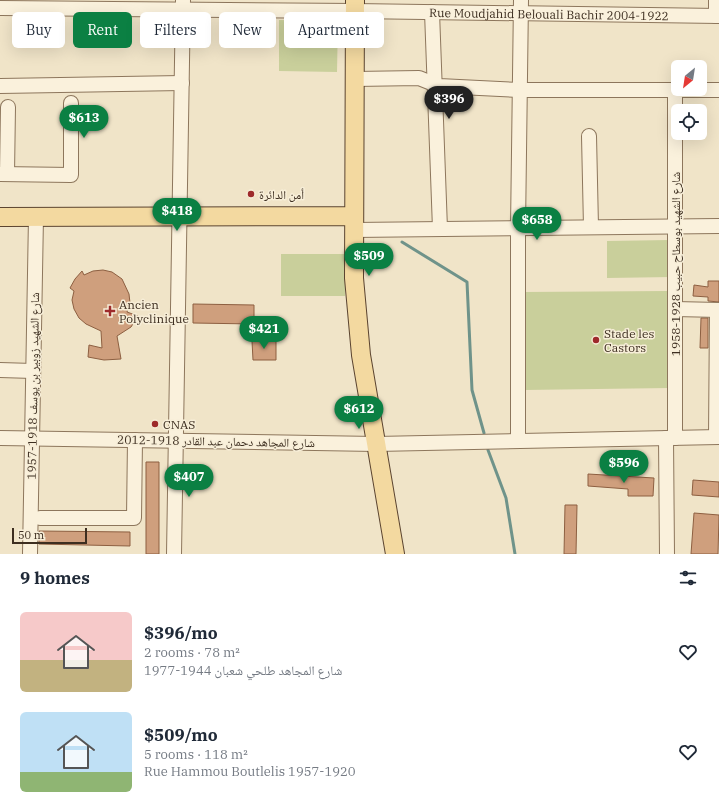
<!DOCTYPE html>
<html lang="en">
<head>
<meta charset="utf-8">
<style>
  body { margin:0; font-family:"IBM Plex Serif","Noto Naskh Arabic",serif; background:#f6f6f7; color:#1f2937; height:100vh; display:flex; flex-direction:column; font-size:15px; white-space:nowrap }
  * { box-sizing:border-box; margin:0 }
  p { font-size:13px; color:#747a83 }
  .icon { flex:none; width:22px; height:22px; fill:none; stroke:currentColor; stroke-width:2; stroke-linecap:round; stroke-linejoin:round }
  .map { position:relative; height:554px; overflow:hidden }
  .drawer { display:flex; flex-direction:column; background:#fff; flex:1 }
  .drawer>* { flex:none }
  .hud { position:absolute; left:12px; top:12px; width:400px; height:36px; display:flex; gap:8px }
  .needle { width:26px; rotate:210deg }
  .controls { position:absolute; left:671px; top:60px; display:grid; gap:8px }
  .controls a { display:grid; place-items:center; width:36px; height:36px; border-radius:6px; background:#fff; box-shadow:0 4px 16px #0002; font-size:20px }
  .scale { position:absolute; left:12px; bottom:10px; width:75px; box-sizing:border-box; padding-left:4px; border:2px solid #3d2e20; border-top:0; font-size:11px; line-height:14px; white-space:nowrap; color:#3d2e20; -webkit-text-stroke:3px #f7eed8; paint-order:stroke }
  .price { position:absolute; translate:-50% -34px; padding:0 9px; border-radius:14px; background:#0b8043; color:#fff; font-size:13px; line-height:26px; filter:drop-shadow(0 1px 2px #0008) }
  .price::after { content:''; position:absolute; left:50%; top:24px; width:12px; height:9px; margin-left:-6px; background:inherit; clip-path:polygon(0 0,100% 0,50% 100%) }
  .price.selected { background:#222; color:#fff }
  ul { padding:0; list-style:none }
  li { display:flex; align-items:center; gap:12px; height:100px; padding:0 20px }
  li span { display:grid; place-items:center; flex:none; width:112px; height:80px; border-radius:6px; color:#555 }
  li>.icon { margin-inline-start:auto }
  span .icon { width:48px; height:48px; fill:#fffc; stroke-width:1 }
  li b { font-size:17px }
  h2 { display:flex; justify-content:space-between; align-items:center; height:48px; padding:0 20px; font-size:17px }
  .pill { padding:0 14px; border-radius:6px; background:#fff; box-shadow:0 4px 16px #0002; font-size:14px; line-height:36px }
  .pill.selected { background:#0b8043; color:#fff }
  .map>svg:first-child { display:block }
  .green { fill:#c9cf9b }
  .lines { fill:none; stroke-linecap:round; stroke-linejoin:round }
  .stream { stroke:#6f938a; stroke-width:3 }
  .building { fill:#cf9f7d; stroke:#8d5f41 }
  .minor-casing { stroke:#8d765c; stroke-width:16 }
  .major-casing { stroke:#5b4430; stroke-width:20 }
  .minor { stroke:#faf1dc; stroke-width:14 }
  .major { stroke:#f3d9a0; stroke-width:18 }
  .poi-dot { fill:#9e2a2b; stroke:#f7eed8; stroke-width:1.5 }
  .labels { text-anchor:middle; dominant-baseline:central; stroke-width:3; stroke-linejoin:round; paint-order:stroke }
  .street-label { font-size:12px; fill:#3d2e20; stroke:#f7eed8 }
  .poi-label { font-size:12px; fill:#3d2e20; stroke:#f7eed8; text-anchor:start }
</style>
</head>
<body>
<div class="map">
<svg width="719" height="554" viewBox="0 0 719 554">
  <rect width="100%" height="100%" fill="#f0e4c8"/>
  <path class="green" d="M279,20l59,1 -1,51 -58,-1z
    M670,240l2,37 -65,1v-37z
    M281,254h64v42h-64z
    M667,291l2,97 -144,2 -1,-98z"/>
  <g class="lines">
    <path class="stream" d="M402,242l65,40 5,108 12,43
      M488,450l18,48 9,56"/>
  </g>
  <path class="building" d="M103,270l9,2 10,7 7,15 1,9 -3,9 11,4 -7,11 -14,9 4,23 -17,1 -16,-3 1,-12 13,3 -1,-17 -15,-7 -7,-6 -5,-9 -2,-9 2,-9 -4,-3 5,-9 7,-8 2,4 9,-4z
    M708,281h11v21l-11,-1v-4l-15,-1 1,-11 14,2z
    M193,304l61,1v19l-61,-1z
    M701,318h7v30h-8z
    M252,341h24v19h-23z
    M146,462h13v92h-13z
    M588,474l66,4 -1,18h-25v-7l-40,-3z
    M693,480l26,2v15l-27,-2z
    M565,505h12l-1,49h-12z
    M694,513l25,2 -1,39h-27z
    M39,531l91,1v14l-91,-2z"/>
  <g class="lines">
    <g class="minor-casing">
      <g id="minor">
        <path id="s1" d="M0,8l355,3 364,5"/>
        <path d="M432,12l8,217"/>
        <path d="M716,16v-16"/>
        <path d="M355,79l64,-1 20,8 81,4h199"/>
        <path d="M0,86l182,-3"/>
        <path d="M589,136l2,91"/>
        <path d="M0,174l71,1v-72"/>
        <path d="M7,174l1,-67"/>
        <path d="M354,230l365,-4"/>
        <path d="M675,309l44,1"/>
        <path d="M0,370l33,1"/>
        <path d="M716,437l1,-127"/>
        <path d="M0,438l376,6 343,-7"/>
        <path d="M666,438l1,116"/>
        <path d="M675,438v-348"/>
        <path d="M518,441v-213l3,-228"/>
        <path d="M40,518h94l1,-78"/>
        <path d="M30,554l6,-337"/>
        <path d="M174,554l9,-554"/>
      </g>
    </g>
    <g class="major-casing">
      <path id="major" d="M355,0l-1,278 7,77 34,199
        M0,217l354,-1"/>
    </g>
    <use href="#minor" class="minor"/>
    <use href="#major" class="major"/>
  </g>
  <g class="poi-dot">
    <circle cx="251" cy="194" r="4"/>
    <path d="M108 305h4v4h4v4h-4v4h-4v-4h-4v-4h4z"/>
    <circle cx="596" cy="340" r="4"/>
    <circle cx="155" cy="424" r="4"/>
  </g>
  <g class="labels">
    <g class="street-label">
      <text stroke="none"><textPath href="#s1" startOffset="549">Rue Moudjahid Belouali Bachir 2004-1922</textPath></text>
      <text transform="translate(675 264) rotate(-90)">شارع الشهيد بوسطاح حبيب 1928-1958</text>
      <text transform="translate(33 386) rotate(-89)">شارع الشهيد زوبير بن يوسف 1918-1957</text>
      <text transform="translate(216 441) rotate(1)">شارع المجاهد دحمان عبد القادر 1918-2012</text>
    </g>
    <g class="poi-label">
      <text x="259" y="194">أمن الدائرة</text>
      <text x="119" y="304">Ancien<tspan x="119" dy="14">Polyclinique</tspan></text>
      <text x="604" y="333">Stade les<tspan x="604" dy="14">Castors</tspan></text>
      <text x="163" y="424">CNAS</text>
    </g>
  </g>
</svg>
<div class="controls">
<a><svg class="needle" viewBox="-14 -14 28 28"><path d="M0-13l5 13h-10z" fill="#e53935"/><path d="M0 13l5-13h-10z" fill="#747a83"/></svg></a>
<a><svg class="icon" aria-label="locate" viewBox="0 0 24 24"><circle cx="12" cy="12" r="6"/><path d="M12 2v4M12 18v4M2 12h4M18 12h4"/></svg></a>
</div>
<div class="scale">50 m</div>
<b class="price selected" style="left:449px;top:120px">$396</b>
<b class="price" style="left:84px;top:139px">$613</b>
<b class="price" style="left:177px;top:232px">$418</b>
<b class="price" style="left:537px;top:241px">$658</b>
<b class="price" style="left:369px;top:277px">$509</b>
<b class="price" style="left:264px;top:350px">$421</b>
<b class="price" style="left:359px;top:430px">$612</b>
<b class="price" style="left:624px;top:484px">$596</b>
<b class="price" style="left:189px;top:498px">$407</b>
<div class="hud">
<a class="pill">Buy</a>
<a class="pill selected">Rent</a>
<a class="pill">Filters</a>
<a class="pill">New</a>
<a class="pill">Apartment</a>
</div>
</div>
<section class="drawer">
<h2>9 homes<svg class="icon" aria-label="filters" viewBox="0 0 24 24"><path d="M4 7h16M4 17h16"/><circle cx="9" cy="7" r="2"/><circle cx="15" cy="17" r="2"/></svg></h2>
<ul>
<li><span style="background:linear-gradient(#f6c9c9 60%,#c2b280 0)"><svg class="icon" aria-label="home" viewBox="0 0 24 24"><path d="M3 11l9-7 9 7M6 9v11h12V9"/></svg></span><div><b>$396/mo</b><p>2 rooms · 78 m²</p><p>شارع المجاهد طلحي شعبان 1944-1977</p></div><svg class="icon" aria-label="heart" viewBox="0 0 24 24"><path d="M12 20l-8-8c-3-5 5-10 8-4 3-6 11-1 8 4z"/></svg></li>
<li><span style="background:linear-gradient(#bfe0f5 75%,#8fb573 0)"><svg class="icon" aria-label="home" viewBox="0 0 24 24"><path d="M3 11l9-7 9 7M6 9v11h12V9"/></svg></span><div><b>$509/mo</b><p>5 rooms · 118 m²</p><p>Rue Hammou Boutlelis 1957-1920</p></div><svg class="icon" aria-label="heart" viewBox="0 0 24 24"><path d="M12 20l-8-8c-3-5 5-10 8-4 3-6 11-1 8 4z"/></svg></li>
</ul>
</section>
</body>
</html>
